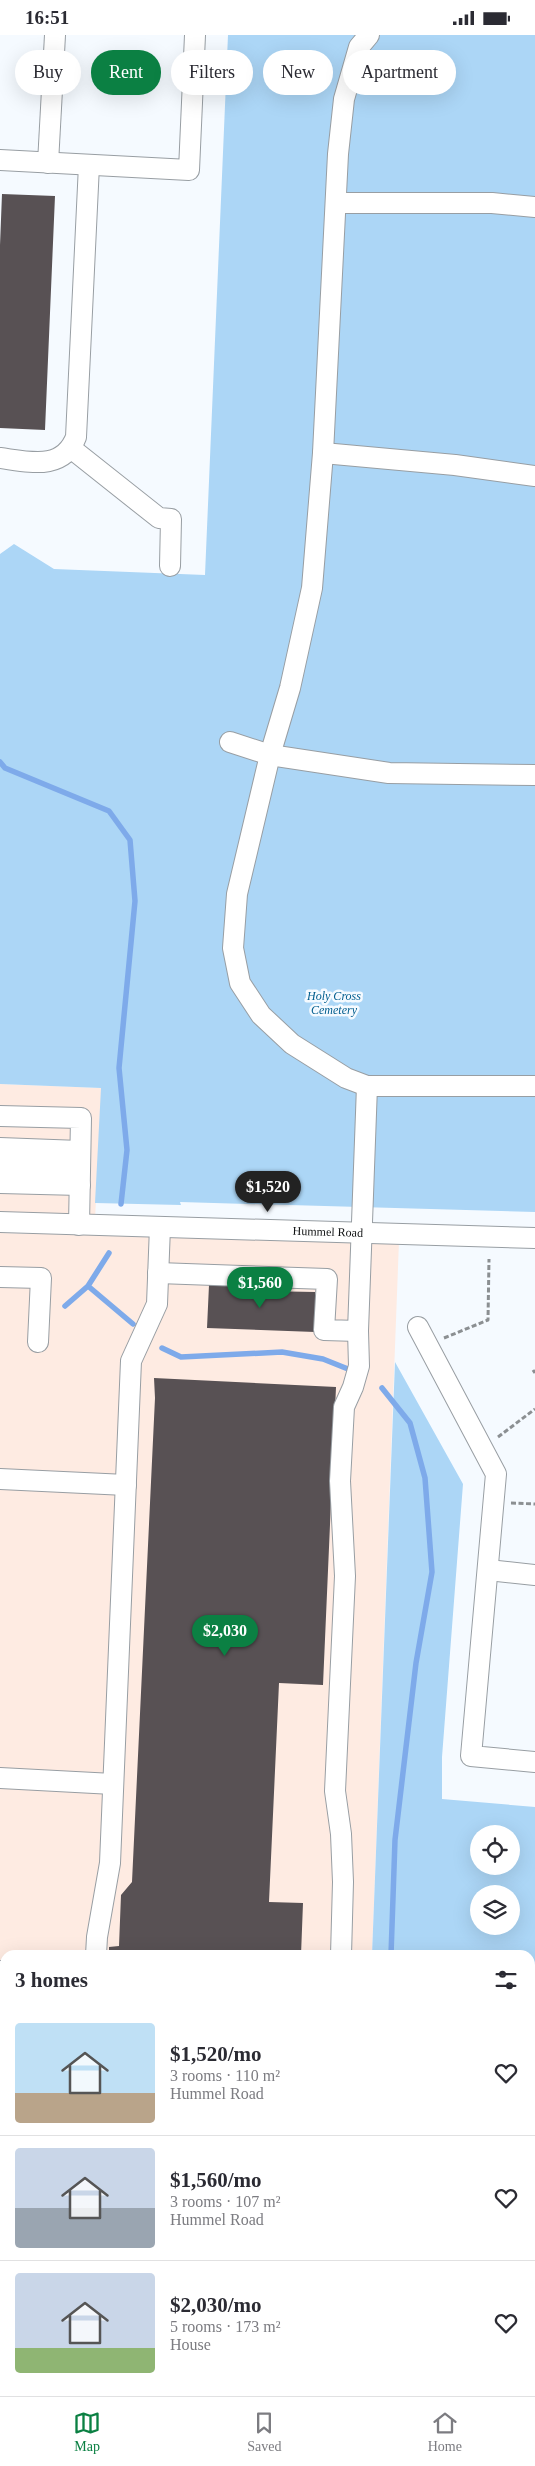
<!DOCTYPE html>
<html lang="en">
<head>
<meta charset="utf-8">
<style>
  body { margin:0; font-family:"Times New Roman",serif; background:#f7f7f7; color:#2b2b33; height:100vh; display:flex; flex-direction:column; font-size:19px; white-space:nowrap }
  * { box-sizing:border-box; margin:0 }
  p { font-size:16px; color:#7c7c81 }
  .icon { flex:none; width:28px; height:28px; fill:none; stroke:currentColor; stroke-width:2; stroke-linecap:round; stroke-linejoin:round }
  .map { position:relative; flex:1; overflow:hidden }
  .sheet { position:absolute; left:0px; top:1915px; width:535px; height:446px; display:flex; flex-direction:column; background:#fff; border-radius:15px 15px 0 0; box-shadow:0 5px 20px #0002 }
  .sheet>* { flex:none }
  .banner { position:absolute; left:15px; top:15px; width:505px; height:45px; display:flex; gap:10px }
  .tools { position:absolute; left:470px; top:1790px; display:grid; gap:10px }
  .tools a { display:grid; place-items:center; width:50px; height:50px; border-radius:50%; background:#fff; box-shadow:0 5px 20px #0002; font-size:25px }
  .price { position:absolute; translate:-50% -42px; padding:0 11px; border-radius:18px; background:#0b8043; color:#fff; font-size:16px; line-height:32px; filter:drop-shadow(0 1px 2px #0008) }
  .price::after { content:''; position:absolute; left:50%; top:30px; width:15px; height:11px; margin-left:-8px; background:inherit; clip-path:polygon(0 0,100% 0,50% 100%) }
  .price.selected { background:#222; color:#fff }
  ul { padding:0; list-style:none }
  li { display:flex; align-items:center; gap:15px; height:125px; padding:0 15px }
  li+li { border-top:1px solid #e1e1e2 }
  li span { display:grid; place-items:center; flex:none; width:140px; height:100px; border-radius:5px; color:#555 }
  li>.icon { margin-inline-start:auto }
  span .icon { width:60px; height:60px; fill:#fffc; stroke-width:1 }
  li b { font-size:21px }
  h2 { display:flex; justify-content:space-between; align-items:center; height:60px; padding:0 15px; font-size:21px }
  .chip { padding:0 18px; border-radius:22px; background:#fff; box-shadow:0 5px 20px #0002; font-size:18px; line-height:45px }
  .chip.selected { background:#0b8043; color:#fff }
  .status { display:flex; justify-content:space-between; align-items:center; height:35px; padding:0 25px; background:#fff; direction:ltr }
  .status svg { height:14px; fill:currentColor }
  .menu { display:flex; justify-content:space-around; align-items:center; height:70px; border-top:1px solid #e1e1e2; background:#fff; font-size:14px; color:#7c7c81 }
  .menu a { display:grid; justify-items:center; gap:2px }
  .menu .selected { color:#0b8043 }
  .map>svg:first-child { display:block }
  .commercial { fill:#feebe2 }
  .green { fill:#acd6f6; fill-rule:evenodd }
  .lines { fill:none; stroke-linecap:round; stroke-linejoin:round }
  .stream { stroke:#7eaaea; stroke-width:5.5 }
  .building { fill:#585154 }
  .minor-casing { stroke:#989ea3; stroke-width:22 }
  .path { stroke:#8b8f92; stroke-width:3; stroke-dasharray:5 2.5; stroke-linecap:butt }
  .minor { stroke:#fff; stroke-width:20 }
  .labels { text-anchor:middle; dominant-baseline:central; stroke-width:5; stroke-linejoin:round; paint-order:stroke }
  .park-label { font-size:12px; font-style:italic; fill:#015d8e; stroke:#f5faff }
  .street-label { font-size:12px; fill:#101213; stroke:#f5faff }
</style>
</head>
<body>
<div class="status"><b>16:51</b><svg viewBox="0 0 49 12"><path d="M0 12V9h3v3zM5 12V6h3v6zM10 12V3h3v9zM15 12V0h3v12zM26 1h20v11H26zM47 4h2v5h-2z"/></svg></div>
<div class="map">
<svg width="535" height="2361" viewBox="0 0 535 2361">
  <rect width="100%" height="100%" fill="#f5faff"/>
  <path class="commercial" d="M0,1049l102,4 -7,131 -95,-3z
    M0,1198l399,8 -27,714h-367v436h405l3,5h-413z
    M535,1934v427h-75l-3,-5h73v-421z"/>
  <path class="green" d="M228,0h307v1177l-355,-10 1,3 -86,-2 6,-115 -101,-4v-530l14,-10 40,25 151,6z
    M395,1327l68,122 -21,273v42l93,8v162l-5,1v-15h-158zM479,1799h32v32h-32zM479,1859h32v32h-32z"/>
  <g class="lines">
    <path class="stream" d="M0,727l5,6 104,43 21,29 5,61 -16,167 8,82 -6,54
      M109,1218l-21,33 45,38
      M65,1271l23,-20
      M162,1313l19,9 101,-5 41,7 25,10
      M382,1353l28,35 15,55 7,94 -16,91 -21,177 -4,115
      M437,2356l1,1"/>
  </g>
  <path class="building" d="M2,159l53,2 -10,234 -45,-2v-183z
    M209,1250l54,2v4l52,1v40l-108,-4z
    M154,1343l182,9 -13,298 -44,-2 -10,219 34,1 -2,52h-192v-8l10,-1 2,-51 11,-13 23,-484z
    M535,1953v151l-5,1v-151z
    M535,2106v23l-5,1v-22z
    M283,2356h34l-1,5h-34z"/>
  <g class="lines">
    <g class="minor-casing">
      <g id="minor">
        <path d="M369,0l-10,12 -15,52 -6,55 -15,299 -11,135 -22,100 -20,67 -33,139 -4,54 7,35 21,32 31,29 54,34 21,8h168"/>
        <path d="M0,125l189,10 6,-135"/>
        <path d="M48,128l7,-128"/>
        <path d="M336,168h156l43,4"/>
        <path d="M72,414l87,69 12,1 -1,47"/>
        <path d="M323,418l132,12 80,11"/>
        <path d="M0,423c30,4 63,13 76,-21l13,-272"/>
        <path d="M230,707l40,13 119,18 146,2"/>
        <path d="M0,1081l81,2 -2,107"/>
        <path d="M0,1113l80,3"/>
        <path d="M0,1131l80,3"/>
        <path d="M0,1148l80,2"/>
        <path id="s1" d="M0,1187l535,16"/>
        <path d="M158,1238l169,6 -3,51 34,1 9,-245"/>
        <path d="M0,1242l41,1 -3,64"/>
        <path d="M418,1292l78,147 -25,282 64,6"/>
        <path d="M0,1444l126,6"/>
        <path d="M488,1535l47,5"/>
        <path d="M0,1743l113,6"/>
        <path d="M96,1920l1,-18 13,-74 21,-502 26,-57 3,-77"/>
        <path d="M341,1920l2,-73 -2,-48 -6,-43 10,-215 -5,-95 4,-74 9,-20 6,-21 -1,-35"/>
        <path d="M0,1936h5"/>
        <path d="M0,2233l5,1"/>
        <path d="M80,2356l31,5"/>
        <path d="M45,2361l1,-5"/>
        <path d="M241,2361v-5"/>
        <path d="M329,2361l1,-5"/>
      </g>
    </g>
    <path class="path" d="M444,1303l44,-18 1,-61
      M533,1335l2,3
      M498,1402l37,-28
      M511,1468l24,1"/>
    <use href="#minor" class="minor"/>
  </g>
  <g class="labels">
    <g class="park-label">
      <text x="334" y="961">Holy Cross<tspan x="334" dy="14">Cemetery</tspan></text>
    </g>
    <g class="street-label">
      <text stroke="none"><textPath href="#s1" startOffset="328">Hummel Road</textPath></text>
    </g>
  </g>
</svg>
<div class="tools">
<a><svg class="icon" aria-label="locate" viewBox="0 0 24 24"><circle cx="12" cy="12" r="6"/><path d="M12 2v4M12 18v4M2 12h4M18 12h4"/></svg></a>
<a><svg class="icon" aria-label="layers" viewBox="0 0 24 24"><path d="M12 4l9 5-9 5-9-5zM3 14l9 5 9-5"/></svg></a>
</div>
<b class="price selected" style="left:268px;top:1178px">$1,520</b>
<b class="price" style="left:260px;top:1274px">$1,560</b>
<b class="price" style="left:225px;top:1622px">$2,030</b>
<div class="banner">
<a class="chip">Buy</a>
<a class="chip selected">Rent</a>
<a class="chip">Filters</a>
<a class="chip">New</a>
<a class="chip">Apartment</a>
</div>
<section class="sheet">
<h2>3 homes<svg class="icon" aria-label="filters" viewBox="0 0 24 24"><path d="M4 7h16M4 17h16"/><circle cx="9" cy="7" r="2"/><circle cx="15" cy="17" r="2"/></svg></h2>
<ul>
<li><span style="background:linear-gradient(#bfe0f5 70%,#b9a48a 0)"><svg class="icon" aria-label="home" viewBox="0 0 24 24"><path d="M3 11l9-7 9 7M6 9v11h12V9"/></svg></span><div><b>$1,520/mo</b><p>3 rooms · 110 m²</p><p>Hummel Road</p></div><svg class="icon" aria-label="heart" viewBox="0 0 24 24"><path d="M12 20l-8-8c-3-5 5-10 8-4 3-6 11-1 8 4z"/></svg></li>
<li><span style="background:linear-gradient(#c9d6e8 60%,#9aa5b1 0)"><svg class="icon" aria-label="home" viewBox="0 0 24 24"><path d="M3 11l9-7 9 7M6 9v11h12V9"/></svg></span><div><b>$1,560/mo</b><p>3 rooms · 107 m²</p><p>Hummel Road</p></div><svg class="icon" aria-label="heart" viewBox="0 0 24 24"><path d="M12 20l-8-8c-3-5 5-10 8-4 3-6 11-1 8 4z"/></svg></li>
<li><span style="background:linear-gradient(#c9d6e8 75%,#8fb573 0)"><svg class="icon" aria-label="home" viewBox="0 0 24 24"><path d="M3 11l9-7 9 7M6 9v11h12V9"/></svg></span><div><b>$2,030/mo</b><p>5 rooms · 173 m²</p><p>House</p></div><svg class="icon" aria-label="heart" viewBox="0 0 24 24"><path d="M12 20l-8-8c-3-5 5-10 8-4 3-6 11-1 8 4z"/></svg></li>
</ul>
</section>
</div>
<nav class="menu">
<a class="selected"><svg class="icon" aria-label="map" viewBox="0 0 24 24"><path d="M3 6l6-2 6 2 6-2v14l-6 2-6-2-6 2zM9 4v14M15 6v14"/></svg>Map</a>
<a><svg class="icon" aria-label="saved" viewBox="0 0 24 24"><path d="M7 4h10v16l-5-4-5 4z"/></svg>Saved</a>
<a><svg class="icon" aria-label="home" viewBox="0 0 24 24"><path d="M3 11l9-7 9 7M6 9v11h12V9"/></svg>Home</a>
</nav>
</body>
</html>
